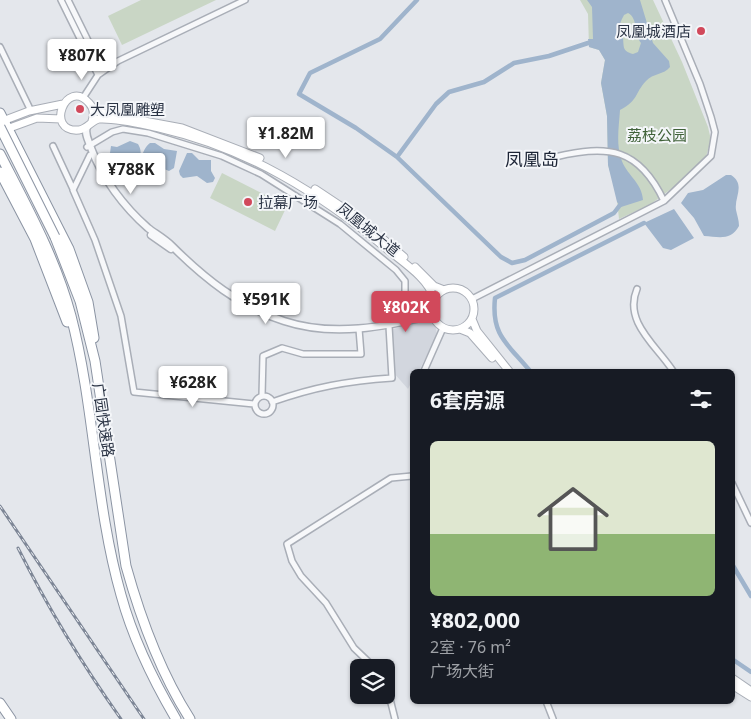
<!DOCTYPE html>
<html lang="zh">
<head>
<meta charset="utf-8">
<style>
  body { margin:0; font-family:"Noto Sans","Noto Sans SC",sans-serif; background:#242831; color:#f1f3f6; height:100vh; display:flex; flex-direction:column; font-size:19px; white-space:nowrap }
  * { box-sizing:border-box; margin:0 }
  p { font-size:16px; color:#9ea1a6 }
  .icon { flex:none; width:28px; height:28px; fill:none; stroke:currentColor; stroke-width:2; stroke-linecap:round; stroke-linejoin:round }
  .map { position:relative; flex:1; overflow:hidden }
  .sheet { position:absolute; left:410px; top:369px; width:325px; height:335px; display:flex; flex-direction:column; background:#171b24; border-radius:8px; box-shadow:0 1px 4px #0004 }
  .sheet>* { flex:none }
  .fabs { position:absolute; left:350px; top:659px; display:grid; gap:10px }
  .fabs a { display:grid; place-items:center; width:45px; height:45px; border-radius:8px; background:#171b24; box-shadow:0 1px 4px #0004; font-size:25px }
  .price { position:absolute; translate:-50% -42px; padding:0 11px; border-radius:5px; background:#fff; color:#222; font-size:16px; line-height:32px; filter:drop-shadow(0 1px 2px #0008) }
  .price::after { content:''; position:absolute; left:50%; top:30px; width:15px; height:11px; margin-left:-8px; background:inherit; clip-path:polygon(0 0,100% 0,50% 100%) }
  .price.current { background:#d1495b; color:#fff }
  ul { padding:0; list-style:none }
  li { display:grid; align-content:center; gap:10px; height:265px; padding:0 20px }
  li span { display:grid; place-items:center; height:155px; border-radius:8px; color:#555 }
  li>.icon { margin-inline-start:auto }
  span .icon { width:90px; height:90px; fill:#fffc; stroke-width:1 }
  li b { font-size:21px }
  h2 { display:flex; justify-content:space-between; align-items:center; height:60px; padding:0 20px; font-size:21px }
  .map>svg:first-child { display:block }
  .built { fill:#d2d6de }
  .green { fill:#c9d6c5 }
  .water { fill:#9fb4cc; fill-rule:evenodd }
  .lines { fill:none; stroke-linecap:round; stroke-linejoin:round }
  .canal { stroke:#9fb4cc; stroke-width:4.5 }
  .minor-casing { stroke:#a9aeb7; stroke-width:8 }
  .tertiary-casing { stroke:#a9aeb7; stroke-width:9 }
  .secondary-casing { stroke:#a9aeb7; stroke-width:9 }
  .trunk-casing { stroke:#8b94a3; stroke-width:11 }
  .minor { stroke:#f7f8fa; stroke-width:5 }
  .tertiary { stroke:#f7f8fa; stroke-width:6 }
  .secondary { stroke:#fff; stroke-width:7 }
  .trunk { stroke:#fff; stroke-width:9 }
  .rail-casing { stroke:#7d8696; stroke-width:3 }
  .rail { stroke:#f4f6f9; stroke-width:1; stroke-dasharray:4; stroke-linecap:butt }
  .trunk-bridge-casing { stroke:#8b94a3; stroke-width:11; stroke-linecap:butt }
  .trunk-bridge { stroke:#fff; stroke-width:9 }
  .poi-dot { fill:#d1495b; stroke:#f4f6f9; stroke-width:2 }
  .labels { text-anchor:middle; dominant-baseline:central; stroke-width:4; stroke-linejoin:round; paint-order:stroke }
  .poi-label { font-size:15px; fill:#2b3445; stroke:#f4f6f9; text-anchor:start }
  .park-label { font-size:15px; fill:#3f6138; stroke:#f4f6f9 }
  .street-label { font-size:15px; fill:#2b3445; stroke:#f4f6f9 }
  .quarter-label { font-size:18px; fill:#1d2536; stroke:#f4f6f9 }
</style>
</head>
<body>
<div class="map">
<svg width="751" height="719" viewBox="0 0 751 719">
  <rect width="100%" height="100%" fill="#e4e7ec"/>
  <path class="built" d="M429,319l7,9 1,7 -18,36h-7v10l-4,8 -15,-17 -3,-42z"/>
  <path class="green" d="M141,0h75l-94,45 -14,-29z
    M580,0h73l29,62 26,65 3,13 -6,20 -22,20 -32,24 -32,15 -3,-28 -8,-26 -1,-49 -6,-33 4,-23 -6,-10 -10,-3 -1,-33z
    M222,173l65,33 -12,25 -65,-33z"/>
  <path class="water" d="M587,0h53l13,43 16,18 1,6c-6,8 -17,6 -24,14 -12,13 -7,19 -26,29 -1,16 -4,33 1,48 4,16 21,24 22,42l-22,7 -4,-5 -9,-37 -1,-49 -6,-33 4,-23 -6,-10 -10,-3 -1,-8h5l-1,-32zM628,13c10,5 6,21 13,30l-3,9 -5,2c-11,-3 -9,-7 -10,-16 0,-13 -8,-6 1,-23z
    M130,141l8,3c5,8 3,17 -6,21 -9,-1 -13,-11 -22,-12l1,-7 6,1z
    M150,143h5l9,6 13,2 -3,17 -5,3 -10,-4 -15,1c-5,-7 -1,-20 6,-25z
    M187,153h5l7,7h12v11l4,7 -2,4 -6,1 -10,-7 -14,2 -3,-3 -1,-4z
    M726,175h5c15,10 3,22 5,35 1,5 3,10 3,16 -8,15 -20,11 -35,10l-10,-18 -13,-15 7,-10 15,-3z
    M674,209l20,29 -23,12 -8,-2 -19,-25z"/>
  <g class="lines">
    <path class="canal" d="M417,0l-37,39 -70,34 -11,21 57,34 41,29 104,100 11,6 13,-3 89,-47 6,-8
      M397,157l39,-53 13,-12 35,-10 30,-19 35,-7 39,-13
      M530,371c-22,-27 -39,-35 -35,-73l149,-75
      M732,564l19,32
      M732,659l19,13"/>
    <g class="minor-casing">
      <path id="minor" d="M61,0l37,75
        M68,0l35,71
        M0,47l31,64
        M83,98l15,-23 20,-14 127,-61
        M53,146l20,43
        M87,147l25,-15 11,-3 25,4 74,23 39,18 79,50 56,46 9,11v41
        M90,155l-17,35 22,50 26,76 13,76 120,12
        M555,157c53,-13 84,-9 109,44
        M637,289c-14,33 20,57 36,82
        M472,299l192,-98 47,-45 4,-24 -4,-15 -11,-33 -35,-84
        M424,371l19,-43
        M255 405a9 9 0 1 1 18 0a9 9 0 1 1-18 0Z
        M262,396l1,-40 19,-8 21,6h58l-2,-25
        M272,402c42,-15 76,-21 120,-24l-3,-52
        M732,483l19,40
        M375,668l-21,-20 -28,-45 -25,-27 -9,-15 -5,-17 104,-66 21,-2
        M386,683l9,36
        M546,701l7,18"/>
    </g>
    <g class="tertiary-casing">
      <path id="tertiary" d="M87,127c-3,7 2,14 4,21 11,30 33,59 57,80 8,6 17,11 24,18 32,32 68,61 112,75 48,16 101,6 149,-6
        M151,235l20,14"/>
    </g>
    <g class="secondary-casing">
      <path id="secondary" d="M92,107l9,6 81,15 78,30
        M92,121c2,-6 2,-13 -3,-18 -23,-26 -45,30 -10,27 8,-1 12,-9 20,-11 20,-1 41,5 60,9 88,20 161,65 229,122 16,13 41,29 46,49
        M0,122l29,-11 34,-7
        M4,130l33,-12 24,1
        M315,189l39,26
        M383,239l21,18
        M415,267l19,19 10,4
        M432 309a21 21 0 1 1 42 0a21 21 0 1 1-42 0Z
        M472,319l5,12 32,40
        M460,329l10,4 22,25
        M732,678l19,13
        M732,685l19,12"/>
    </g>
    <g class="trunk-casing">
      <path id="trunk" d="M0,113l69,136 19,53 6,36
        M0,154c27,53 56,105 71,162 24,92 24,188 50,279 12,44 32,85 55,124
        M0,172l35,67 32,83
        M55,237l25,64 15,60 31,205c15,54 34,106 64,153
        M0,703l11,16"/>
    </g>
    <use href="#minor" class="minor"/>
    <use href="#tertiary" class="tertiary"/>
    <use href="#secondary" class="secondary"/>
    <use href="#trunk" class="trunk"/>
    <g class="rail-casing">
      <path id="rail" d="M0,506l144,213
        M18,548c30,60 64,116 103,171"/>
    </g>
    <use href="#rail" class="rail"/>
    <g class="trunk-bridge-casing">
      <path id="trunk-bridge" d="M0,127l55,110"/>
    </g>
    <use href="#trunk-bridge" class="trunk-bridge"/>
  </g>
  <g class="poi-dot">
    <circle cx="701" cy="31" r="5"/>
    <circle cx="80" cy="109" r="5"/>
    <circle cx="248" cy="202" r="5"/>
  </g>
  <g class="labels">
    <g class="poi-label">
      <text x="691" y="31" text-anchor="end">凤凰城酒店</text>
      <text x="90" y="109">大凤凰雕塑</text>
      <text x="258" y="202">拉幕广场</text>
    </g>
    <g class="park-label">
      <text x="657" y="135">荔枝公园</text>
    </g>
    <g class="street-label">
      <text transform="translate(369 229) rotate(39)">凤凰城大道</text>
      <text transform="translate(104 420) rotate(82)">广园快速路</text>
    </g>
    <g class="quarter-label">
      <text x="532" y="159">凤凰岛</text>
    </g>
  </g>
</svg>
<div class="fabs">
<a><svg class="icon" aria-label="layers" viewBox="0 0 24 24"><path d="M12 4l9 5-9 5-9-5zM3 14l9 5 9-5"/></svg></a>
</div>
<b class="price" style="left:82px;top:81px">¥807K</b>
<b class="price" style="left:286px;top:159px">¥1.82M</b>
<b class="price" style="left:131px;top:195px">¥788K</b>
<b class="price" style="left:266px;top:325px">¥591K</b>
<b class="price current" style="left:406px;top:333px">¥802K</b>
<b class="price" style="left:193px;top:408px">¥628K</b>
<section class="sheet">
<h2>6套房源<svg class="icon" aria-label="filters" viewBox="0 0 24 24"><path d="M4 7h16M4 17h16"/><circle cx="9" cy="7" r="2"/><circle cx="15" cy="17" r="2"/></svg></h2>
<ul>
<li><span style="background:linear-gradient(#dfe7d0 60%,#8fb573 0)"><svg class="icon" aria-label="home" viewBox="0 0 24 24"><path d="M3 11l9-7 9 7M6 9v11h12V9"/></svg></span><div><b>¥802,000</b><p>2室 · 76 m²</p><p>广场大街</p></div></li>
</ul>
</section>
</div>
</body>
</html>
